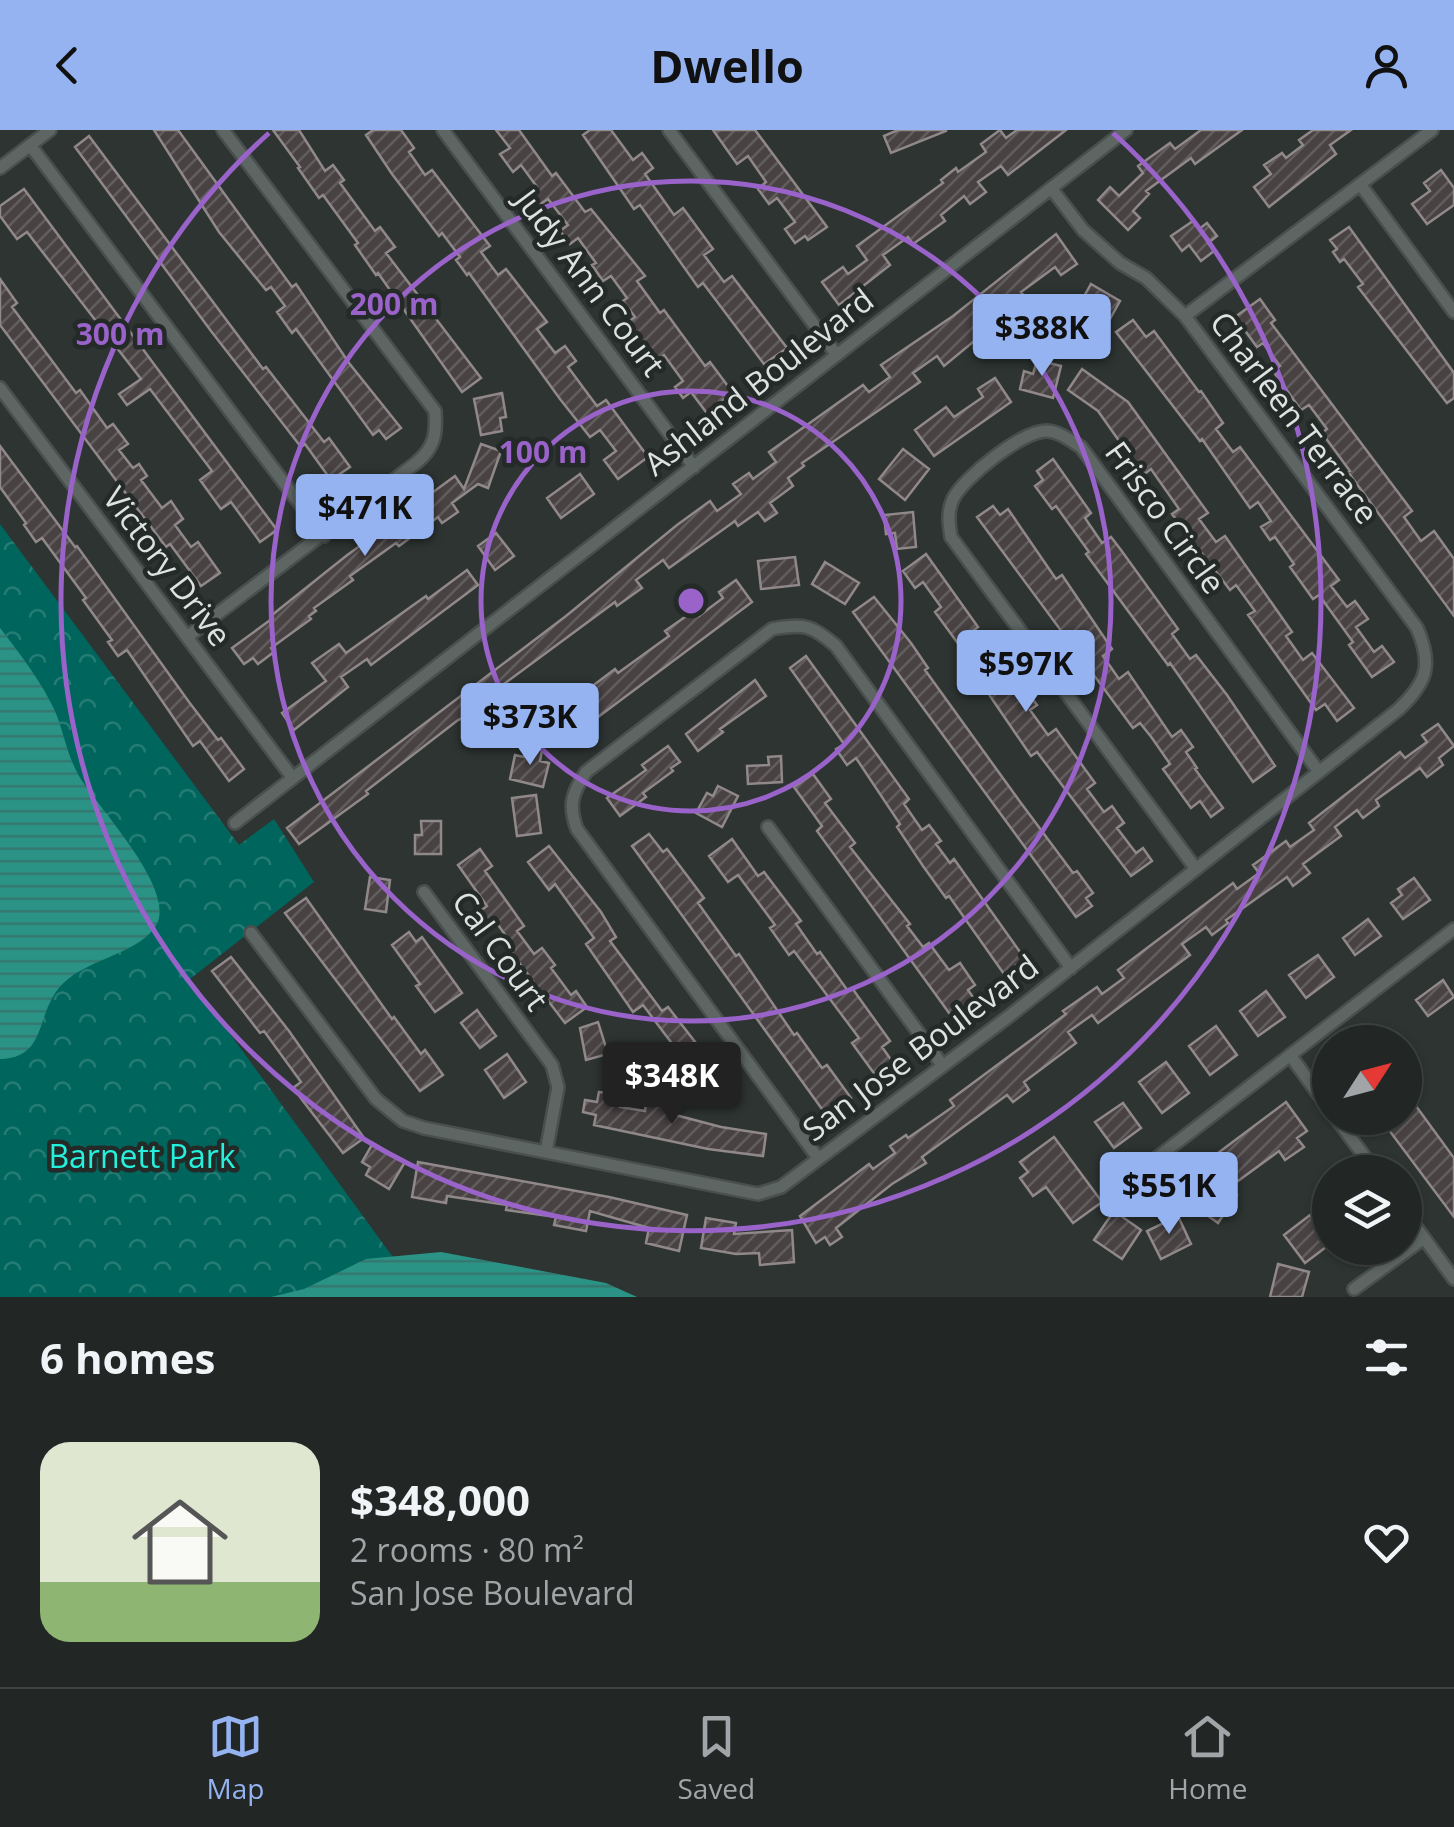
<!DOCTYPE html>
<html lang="en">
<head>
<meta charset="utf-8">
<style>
  body { margin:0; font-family:"Open Sans",sans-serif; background:#2e3332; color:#f1f3f6; height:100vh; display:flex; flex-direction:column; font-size:38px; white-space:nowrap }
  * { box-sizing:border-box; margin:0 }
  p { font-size:32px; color:#a2a5a7 }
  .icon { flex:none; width:55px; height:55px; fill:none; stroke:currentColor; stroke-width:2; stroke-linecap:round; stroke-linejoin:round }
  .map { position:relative; height:1167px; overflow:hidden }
  .drawer { display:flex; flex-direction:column; background:#222726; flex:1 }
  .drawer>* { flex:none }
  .needle { width:65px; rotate:54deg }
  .fabs { position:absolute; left:1312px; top:895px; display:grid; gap:20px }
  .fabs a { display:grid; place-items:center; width:110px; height:110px; border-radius:50%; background:#222726; box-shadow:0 2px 8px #0004,0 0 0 2px #3f4443; font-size:50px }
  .price { position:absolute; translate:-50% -85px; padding:0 22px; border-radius:10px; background:#95b2f1; color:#111; font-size:32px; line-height:65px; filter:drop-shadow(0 2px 5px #0008) }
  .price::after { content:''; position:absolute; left:50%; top:60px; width:30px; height:22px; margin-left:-15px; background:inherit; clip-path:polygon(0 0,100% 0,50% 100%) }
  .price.current { background:#222; color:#fff }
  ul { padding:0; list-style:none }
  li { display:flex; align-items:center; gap:30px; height:250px; padding:0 40px }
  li+li { border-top:2px solid #3f4443 }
  li span { display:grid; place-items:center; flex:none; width:280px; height:200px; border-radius:30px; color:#555 }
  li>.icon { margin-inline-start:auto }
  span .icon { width:120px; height:120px; fill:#fffc; stroke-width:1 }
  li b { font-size:42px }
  h2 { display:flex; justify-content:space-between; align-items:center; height:120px; padding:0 40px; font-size:42px }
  header { display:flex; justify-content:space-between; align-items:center; height:130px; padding:0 40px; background:#95b2f1; color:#111; font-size:45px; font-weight:700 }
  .dock { display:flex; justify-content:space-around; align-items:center; height:140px; border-top:2px solid #3f4443; background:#222726; font-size:28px; color:#a2a5a7 }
  .dock a { display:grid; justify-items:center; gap:5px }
  .dock .current { color:#95b2f1 }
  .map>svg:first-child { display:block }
  .park { fill:url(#park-crowns) }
  .water { fill:url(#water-rules) }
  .building { fill:url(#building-hatch); stroke:#908889; stroke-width:2.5 }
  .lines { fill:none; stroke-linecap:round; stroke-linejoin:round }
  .street-casing { stroke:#494f4e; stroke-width:16 }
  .street { stroke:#5e6664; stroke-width:11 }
  .ring { fill:none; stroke:#9963ca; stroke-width:5 }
  .labels { text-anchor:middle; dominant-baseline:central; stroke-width:9; stroke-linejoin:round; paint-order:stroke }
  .street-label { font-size:32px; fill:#dee3e2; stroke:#232a28 }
  .park-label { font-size:32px; fill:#26efdb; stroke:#232a28 }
  .centre { fill:#9963ca; stroke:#232a28; stroke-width:5 }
  .ring-label { font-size:30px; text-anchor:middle; font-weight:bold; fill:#9963ca; stroke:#232a28; stroke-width:9; stroke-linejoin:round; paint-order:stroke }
</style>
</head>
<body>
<header><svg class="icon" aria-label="back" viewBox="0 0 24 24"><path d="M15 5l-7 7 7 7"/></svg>Dwello<svg class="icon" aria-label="person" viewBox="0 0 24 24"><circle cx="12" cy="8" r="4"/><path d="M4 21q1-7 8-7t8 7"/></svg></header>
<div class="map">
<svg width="1454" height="1167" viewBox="0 0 1454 1167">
  <defs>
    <pattern id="park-crowns" width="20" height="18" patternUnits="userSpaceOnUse" patternTransform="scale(2.5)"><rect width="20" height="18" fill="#00665d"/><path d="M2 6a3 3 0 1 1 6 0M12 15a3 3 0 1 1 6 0" fill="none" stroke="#257c74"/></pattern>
    <pattern id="water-rules" width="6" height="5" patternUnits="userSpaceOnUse" patternTransform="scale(2.5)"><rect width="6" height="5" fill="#2b9386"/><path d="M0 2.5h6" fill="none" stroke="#33776f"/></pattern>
    <pattern id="building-hatch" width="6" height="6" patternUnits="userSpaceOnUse" patternTransform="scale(2.5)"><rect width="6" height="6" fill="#484243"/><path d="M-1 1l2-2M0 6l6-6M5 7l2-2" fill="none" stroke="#625d5e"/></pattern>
  </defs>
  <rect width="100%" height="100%" fill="#2d3432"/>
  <path class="park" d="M0,394l239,321 35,-26 40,63 -124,97 232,318h-422z"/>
  <path class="water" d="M0,498c20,26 41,53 55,83 9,22 12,44 24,65 18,31 101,116 76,151 -20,29 -73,32 -97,62 -22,28 -12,69 -58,70z
    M441,1122l165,31 31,14h-366l33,-8 62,-30z"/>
  <path class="building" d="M154,0h24l114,157 4,-3 53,79 52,65 -15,11 -7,-9 -6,5 -77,-106 -4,4 -15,-21 8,-6 -14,-19 -5,3 -47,-58z
    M273,0h26l26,41 8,-6 11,15 -4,3 35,48 5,-4 15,20 -9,6 95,125 -19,14 -84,-119 -2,2 -21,-30 3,-2 -35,-48 -4,3 -21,-30 2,-1z
    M373,0h28l13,18 -5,4 16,23 7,-5 58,76 -9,6 17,23 8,-6 41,53 -10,7 18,24 10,-7 11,15 -8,6 17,23 12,16 9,-6 42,57 -30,22 -14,-19 12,-9 -16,-21 -10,7 -30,-38 -91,-126 -2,2 -11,-15 4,-3 -18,-24 -3,3 -47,-62 -26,-39z
    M496,0h23l33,46 4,-3 29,39 6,-3 54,67 -8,5 23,32 4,-3 41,56 5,-4 23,31 -27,19 -15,-20 -8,6 -8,-11 8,-6 -19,-26 -9,7 -29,-38 9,-7 -12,-16 4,-3 -16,-22 -8,5 -11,-16 4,-2 -18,-25 -8,6 -10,-13 8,-6 -20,-26 -9,6 -10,-13 8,-5 -16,-22 -8,7 -13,-18 10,-6z
    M590,0h21l22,30 9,-7 11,15 -8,6 29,41 9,-7 30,41 -9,6 20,27 8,-6 55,72 -23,16 -61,-81 -5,4 -58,-82 -6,4 -51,-74z
    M713,0h42l72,97 -19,13 -3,-4 -10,7 -10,-14 10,-7 -18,-24 -8,6 -11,-15 8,-7 -18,-26 -11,8z
    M898,0h48v1l-55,22 -7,-17z
    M1000,0l6,8 11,-8h49l-58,45 -7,-9 -23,16 8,10 -16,12 -6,-8 -23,19 4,6 -32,23 -5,-7 -25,18 7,10 -51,40 -17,-23 21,-15 5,7 19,-14 -10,-14 86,-63 -2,-3 15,-12 2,4 28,-20 -5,-8z
    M1201,0h41l-47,34 -4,-6 -45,33 3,3 -16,17 7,7 -12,12 -30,-30 12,-13 9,9 24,-23 -5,-7 32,-23 5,6z
    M1313,0h38l-21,15 6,9 -67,53 -15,-20 17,-13 -7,-9 18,-12 4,5 17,-13 -4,-5z
    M89,6l174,233 3,-2 58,75 5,-4 21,29 -19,13 -26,-36 -4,3 -90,-116 -136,-184z
    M1441,40l13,18v17l-27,19 -15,-20 18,-13 -6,-8z
    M24,59l253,341 -17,12 -29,-40 -10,7 -21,-29 12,-9 -62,-82 -23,16 -8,-11 22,-15 -114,-147 -10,7 -17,-23v-10z
    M1193,91l6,8 8,-6 10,13 -9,7 6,8 -13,10 -12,-16 -7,6 -11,-15z
    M1349,97l105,146v25l-7,5 -89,-116 5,-3 -19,-25 -4,3 -7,-10 4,-3 -7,-9z
    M1056,104l21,30 -16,11 -6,-8 -34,25 8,10 -25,19 -2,-3 -58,48 -7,-10 -24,17 7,9 -118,81 2,3 -16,12 5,8 -23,17 7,10 -12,8 -7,-9 -20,14 -3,-5 -66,47 -6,-8 -27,20 6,8 -25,18 -2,-4 -130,96 1,2 -9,7 7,9 -11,8 -6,-8 -9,4 -92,71 2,3 -69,50 -12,-16 279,-212 111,-91 33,-24 7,10 24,-17 -8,-10 16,-11 4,6 23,-17 -7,-10 94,-67 6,7 21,-15 -9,-12 72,-49z
    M0,149l17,24 -5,4 64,86 4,-3 27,38 6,-4 15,20 -9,6 14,18 6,-4 8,12 -6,4 21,28 9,-7 12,18 -8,6 16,22 7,-5 22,31 -19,13 -31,-42 -4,3 -166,-222z
    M1091,154l29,17 -14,25 -29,-17z
    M1260,169l15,21 -4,3 141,188 -8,6 17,24 13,-10 20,28v57l-106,-144 2,-1 -28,-38 5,-4 -18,-24 -8,5 -28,-39 7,-5 -17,-23 -6,4 -22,-30z
    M1133,190l13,17 8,-6 45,61 2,-1 22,32 -7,6 17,23 7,-5 99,133 -8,6 16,21 8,-6 13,18 -12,8 18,25 8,-6 12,16 -22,15 -23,-32 4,-3 -34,-47 -6,4 -23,-32 4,-3 -19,-27 -5,3 -9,-13 10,-6 -13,-19 -8,6 -48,-69 -2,2 -84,-109z
    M1037,230l24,6 -8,32 -33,-9 4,-18 9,3z
    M1082,239l46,33 80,111 -9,6 17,23 9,-6 67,96 -6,4 17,24 9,-7 42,55 -17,13 -12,-17 -9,6 -68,-95 7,-4 -19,-26 -6,5 -58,-76 7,-5 -28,-40 -8,6 -45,-64 -30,-21z
    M995,248l16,24 -77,54 -19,-26 31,-23 8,10 29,-20 -5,-8z
    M502,263l4,24 -6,1 2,13 -21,4 -7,-36z
    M481,314l20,7 -13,37 -10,-4 -26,19 6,9 -16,11 -4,-6 -39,29 -3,-3 -46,33 3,4 -39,28 2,3 -7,5 2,3 -40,29 3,4 -16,12 -5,-6 -9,6 -12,-16 41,-30 -1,-3 74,-59 109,-80 9,13z
    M0,316l75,101 2,-1 112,156 29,38 3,-2 23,31 -15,12 -29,-40 -7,5 -66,-96 -9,6 -10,-14 4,-2 -29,-40 3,-2 -44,-60 -6,4 -12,-17 2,-2 -26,-36z
    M903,319l26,20 -24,31 -26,-21z
    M1053,329l38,54 -6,5 17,25 9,-6 10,13 57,79 -6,5 18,25 6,-4 31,40 48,71 -22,16 -83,-119 -2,2 -82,-111 3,-2 -33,-46 -4,3 -17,-23 8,-6 -6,-9z
    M580,344l14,20 -33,24 -14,-20z
    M993,376l7,9 8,-6 48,70 6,-4 50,74 -9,7 16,23 9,-7 44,65 9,-7 12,17 -7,5 11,16 -2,1 28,39 -12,9 -11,-16 -9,7 -28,-39 7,-5 -18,-26 -12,-15 -7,5 -156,-211z
    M913,382l3,35 -19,2 -2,-16 -9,1 -2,-19z
    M496,403l18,23 -19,14 -17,-24z
    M926,424l52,73 -8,6 17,23 9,-7 41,56 -7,5 18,25 8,-6 39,54 -8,6 17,23 8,-6 12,17 -7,5 19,25 7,-5 9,13 -21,15 -94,-124 -6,4 -43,-63 4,-3 -57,-78 6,-5 -18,-25 -8,6 -12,-17z
    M795,427l4,28 -38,4 -3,-28z
    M825,432l34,21 -14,21 -33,-20z
    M467,440l11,15 -107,80 -4,-6 -26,18 7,10 -54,43 -12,-17 44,-32 -14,-18 27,-19 7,9 80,-57 2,3z
    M736,450l16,22 -186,139 -16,-23 65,-49 3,4 51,-37 -4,-5 30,-21 4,6 24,-18 -4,-6z
    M874,467l37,46 17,25 -3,2 93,129 55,74 4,-2 16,22 -7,5 6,8 -16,11 -223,-305z
    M806,526l103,143 -5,5 18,26 7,-5 12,16 -5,3 14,19 4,-4 71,100 -21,15 -55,-78 -3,2 -23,-32 -26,-39 3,-3 -44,-66 -9,7 -11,-16 8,-5 -54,-76z
    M755,550l11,16 -46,33 3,3 -25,19 -12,-17z
    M1438,594l16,22 -15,12 4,7 -16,12 -7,-9 -44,32 3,6 -16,12 -6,-8 -22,17 6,9 -38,28 7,9 -17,13 -6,-9 -61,43 2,3 -16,12 -6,-8 -24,17 8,11 -92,68 -6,-8 -24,17 8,11 -52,39 5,8 -16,12 -6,-7 -85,62 4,6 -34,21 -56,44 6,9 -12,8 -5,-8 -9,6 -16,-27 69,-52 4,5 22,-16 -5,-7 16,-11 2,3 46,-32 -4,-6 116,-86 -3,-3 34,-24 5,7 22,-16 -6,-8 115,-87 4,6 22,-16 -6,-8 33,-24 4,6 24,-17 -5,-7 91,-71 5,6 22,-16 -5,-7z
    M527,616l15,4 -2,11 9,2 -6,24 -33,-8 5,-24 9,2z
    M668,616l12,16 -9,6 2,3 -30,22 3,4 -26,19 -13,-18 39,-28 -4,-5z
    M781,626l1,26 -34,2 -1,-18 22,-1 -1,-8z
    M813,644l18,25 -6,4 30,40 -5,4 60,77 -3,2 16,21 6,-4 20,27 11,-7 15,22 -7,5 7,10 -23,17 -135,-186 5,-5 -28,-39z
    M718,656l20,10 -16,31 -26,-14 11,-20 6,3z
    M536,665l5,38 -24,3 -5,-38z
    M421,691h20v33h-26v-19h7z
    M649,704l14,18 4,-3 37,49 -6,5 38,53 3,-2 55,81 3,-2 25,35 5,-3 24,33 -24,18 -195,-270z
    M732,709l26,37 6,-4 37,49 -5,3 21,30 3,-2 28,39 4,-3 38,53 -8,6 12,17 -18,12 -24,-33 7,-5 -65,-87 -5,4 -19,-27 5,-3 -37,-50 -10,7 -19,-26z
    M549,716l52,66 15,25 -6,4 52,70 6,-4 52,67 -16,12 -61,-81 -10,7 -47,-68 8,-6 -39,-54 -6,6 -21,-28z
    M480,719l12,17 -7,5 39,55 -7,5 17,23 8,-6 13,17 -4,3 20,27 5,-4 11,16 -22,16 -54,-71 4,-3 -21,-30 -10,7 -8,-12 11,-8 -29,-41z
    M370,747l20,3 -4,32 -21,-3z
    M1414,748l16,22 -27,19 -12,-16 11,-8 -4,-6z
    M306,768l86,121 2,-2 27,37 4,-4 18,25 -23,16 -135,-178z
    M1368,789l13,17 -26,19 -12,-17z
    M409,802l7,10 6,-5 40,56 -27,19 -19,-26 4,-2 -28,-39z
    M1318,825l16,22 -28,21 -17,-23z
    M231,827l58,74 75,107 -21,15 -50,-65 8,-6 -37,-51 -4,2 -48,-62z
    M1443,850l11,17 -26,19 -12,-16z
    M1266,861l19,26 -27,19 -18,-25z
    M477,880l19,26 -16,12 -19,-25z
    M598,892l10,32 -22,6 -6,-32z
    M1216,896l21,29 -27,20 -21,-29z
    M507,924l19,28 -22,16 -19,-28z
    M1166,932l23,31 -27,20 -23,-31z
    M1405,961l49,67v59l-74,-99h25z
    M599,962l23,3 -2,12 25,4 1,-8 23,4 -1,6 53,14 45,7 -3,22 -55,-7 -114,-24 2,-10 -13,-3 2,-12 12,2z
    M1286,972l21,29 -10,7 7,9 -19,13 -6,-9 -41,30 -20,-28z
    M1123,973l18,25 -27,20 -19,-26z
    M1054,1007l48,65 -29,21 -27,-36 -13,9 -13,-18 8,-6 -8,-10z
    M373,1013l32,19 -16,27 -23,-14 4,-8 -8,-5z
    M418,1032l191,35 78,18 -8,36 -33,-8 3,-15 -59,-17 -4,20 -32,-6 2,-8 -50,-7 1,-5 -60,-9 -1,7 -34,-6z
    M1208,1044l29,21 -19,28 -28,-20z
    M1114,1081l27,19 -19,29 -28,-19z
    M1310,1085l20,29 -25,19 -21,-28z
    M1178,1086l13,28 -30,15 -14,-28z
    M706,1088l30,5 -2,11 58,-4 2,32 -34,3 -1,-12 -23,1 -35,-6z
    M1278,1134l31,8 -7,25h-32z"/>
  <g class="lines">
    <g class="street-casing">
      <path id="street" d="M443,0l251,337
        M669,0l167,224
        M30,15l294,391
        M0,38l50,-38
        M1360,54l94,128
        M1185,186l247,-186
        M0,258l292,389
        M187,507l229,-174c18,-15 21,-28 19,-52l-212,-281
        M235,693l891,-693
        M768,697l175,239
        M1196,739l-245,-332c-2,-13 -4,-25 2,-38 10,-21 69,-68 93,-68 13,0 25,10 35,16l238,325
        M424,762l128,173 6,22 -12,65
        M251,803l125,166 27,22 21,7 334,66 23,-7 227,-170 391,-308c28,-27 34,-44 18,-81l-232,-312 -39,-38 -26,-15 -37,-33 -32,-42
        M1290,925l40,55
        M1336,988l40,54
        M818,1028l-241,-329c-9,-24 -5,-36 9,-57l186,-143c31,-6 40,-4 64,17l235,322
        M1148,1053l2,-13 8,-13 296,-228
        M1405,1082l49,67
        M1354,1159l70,-51"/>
    </g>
    <use href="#street" class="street"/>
  </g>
  <g class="ring">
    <circle cx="691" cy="471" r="210"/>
    <circle cx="691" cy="471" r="420"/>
    <path d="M1113 3A630 630 0 1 1 269 3"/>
  </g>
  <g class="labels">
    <g class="street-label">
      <text transform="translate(591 152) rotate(53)">Judy Ann Court</text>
      <text transform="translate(758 251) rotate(-38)">Ashland Boulevard</text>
      <text transform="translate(1295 287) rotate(53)">Charleen Terrace</text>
      <text transform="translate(1166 387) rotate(54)">Frisco Circle</text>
      <text transform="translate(168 436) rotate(53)">Victory Drive</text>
      <text transform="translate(501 820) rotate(54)">Cal Court</text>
      <text transform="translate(920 917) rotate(-37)">San Jose Boulevard</text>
    </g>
    <g class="park-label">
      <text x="142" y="1025">Barnett Park</text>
    </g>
  </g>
  <circle cx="691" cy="471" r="15" class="centre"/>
  <g class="ring-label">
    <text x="394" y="185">200 m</text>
    <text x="120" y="215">300 m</text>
    <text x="543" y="333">100 m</text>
  </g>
</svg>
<div class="fabs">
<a><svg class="needle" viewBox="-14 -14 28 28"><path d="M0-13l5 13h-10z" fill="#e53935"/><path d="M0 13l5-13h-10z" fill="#a2a5a7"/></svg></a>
<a><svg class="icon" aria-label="layers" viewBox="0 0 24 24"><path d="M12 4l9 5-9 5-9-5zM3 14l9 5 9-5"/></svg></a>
</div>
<b class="price" style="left:1042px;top:249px">$388K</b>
<b class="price" style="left:365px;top:429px">$471K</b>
<b class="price" style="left:1026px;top:585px">$597K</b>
<b class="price" style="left:530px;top:638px">$373K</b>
<b class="price current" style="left:672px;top:997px">$348K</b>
<b class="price" style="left:1169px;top:1107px">$551K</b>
</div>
<section class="drawer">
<h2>6 homes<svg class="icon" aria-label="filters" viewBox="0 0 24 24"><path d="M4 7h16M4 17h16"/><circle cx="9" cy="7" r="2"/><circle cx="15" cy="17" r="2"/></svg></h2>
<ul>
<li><span style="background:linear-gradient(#dfe7d0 70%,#8fb573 0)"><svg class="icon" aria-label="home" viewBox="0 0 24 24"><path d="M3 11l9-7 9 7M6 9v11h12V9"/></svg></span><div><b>$348,000</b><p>2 rooms · 80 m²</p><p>San Jose Boulevard</p></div><svg class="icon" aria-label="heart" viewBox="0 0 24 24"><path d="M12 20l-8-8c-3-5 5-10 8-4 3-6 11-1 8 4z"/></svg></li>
</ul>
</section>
<nav class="dock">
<a class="current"><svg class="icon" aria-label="map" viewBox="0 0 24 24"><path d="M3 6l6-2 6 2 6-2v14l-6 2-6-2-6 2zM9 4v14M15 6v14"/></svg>Map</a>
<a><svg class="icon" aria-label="saved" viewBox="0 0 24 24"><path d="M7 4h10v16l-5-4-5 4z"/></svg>Saved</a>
<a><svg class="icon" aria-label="home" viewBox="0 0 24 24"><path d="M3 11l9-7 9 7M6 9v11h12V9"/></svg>Home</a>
</nav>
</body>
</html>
